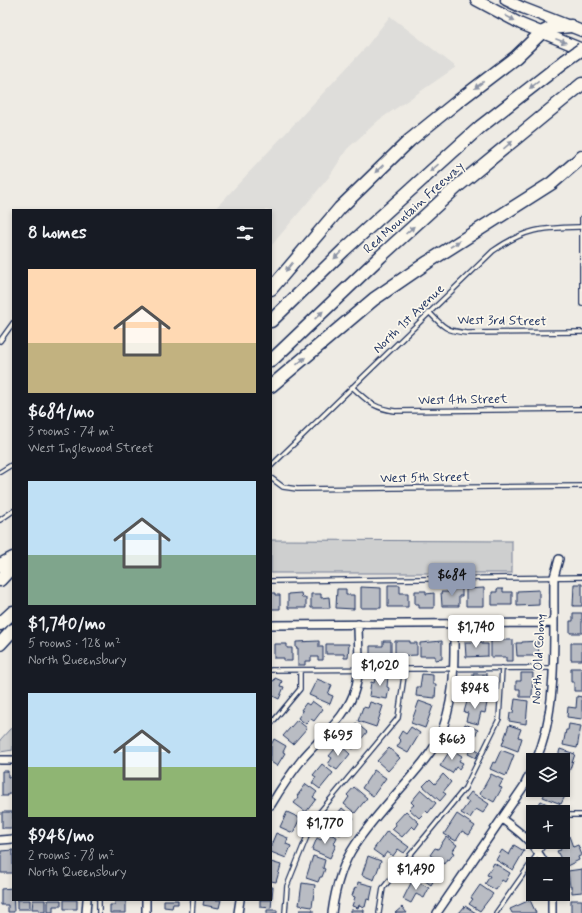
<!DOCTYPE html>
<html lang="en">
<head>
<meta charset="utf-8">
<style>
  body { margin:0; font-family:Mynerve,sans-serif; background:#20242c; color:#f1f3f6; height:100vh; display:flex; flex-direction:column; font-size:15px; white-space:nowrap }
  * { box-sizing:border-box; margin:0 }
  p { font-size:13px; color:#9ea1a6 }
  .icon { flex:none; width:22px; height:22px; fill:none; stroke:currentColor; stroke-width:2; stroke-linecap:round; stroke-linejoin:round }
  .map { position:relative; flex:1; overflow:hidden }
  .sheet { position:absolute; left:12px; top:209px; width:260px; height:692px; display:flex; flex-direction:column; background:#171b24; border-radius:0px; box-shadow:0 2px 6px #0003 }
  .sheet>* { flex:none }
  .controls { position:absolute; left:526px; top:753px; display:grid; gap:8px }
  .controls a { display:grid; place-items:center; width:44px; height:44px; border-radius:0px; background:#171b24; box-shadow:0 2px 6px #0003; font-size:20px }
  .price { position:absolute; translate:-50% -34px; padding:0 9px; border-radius:4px; background:#fff; color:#222; font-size:13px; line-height:26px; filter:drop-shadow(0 1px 2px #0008) }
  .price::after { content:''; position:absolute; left:50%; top:24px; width:12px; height:9px; margin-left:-6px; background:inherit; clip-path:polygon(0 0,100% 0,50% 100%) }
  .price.on { background:#919bb2; color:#111 }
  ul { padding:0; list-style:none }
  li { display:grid; align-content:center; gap:8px; height:212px; padding:0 16px }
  li span { display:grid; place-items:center; height:124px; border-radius:0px; color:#555 }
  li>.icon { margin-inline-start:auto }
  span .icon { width:72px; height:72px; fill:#fffc; stroke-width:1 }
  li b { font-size:17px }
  h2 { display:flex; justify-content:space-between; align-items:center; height:48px; padding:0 16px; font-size:17px }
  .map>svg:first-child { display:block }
  .built { fill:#deddda }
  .green { fill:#cecfcf; stroke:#747f96 }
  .building { fill:#b9bcc3; stroke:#1b2f5e }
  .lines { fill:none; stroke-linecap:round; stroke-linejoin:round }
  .service-casing { stroke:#1b2f5e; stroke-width:6 }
  .minor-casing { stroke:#1b2f5e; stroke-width:10 }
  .primary-casing { stroke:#1b2f5e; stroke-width:13 }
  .motorway-casing { stroke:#1b2f5e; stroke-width:15 }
  .service { stroke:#fbf7ec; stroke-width:3.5 }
  .minor { stroke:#fbf7ec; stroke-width:7 }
  .primary { stroke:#fbf7ec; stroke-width:10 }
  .motorway { stroke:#fbf7ec; stroke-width:12 }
  .motorway-bridge-casing { stroke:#1b2f5e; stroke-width:15; stroke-linecap:butt }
  .motorway-bridge { stroke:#fbf7ec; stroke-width:12 }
  .oneway { fill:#8b93a5 }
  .labels { text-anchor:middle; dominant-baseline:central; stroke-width:3.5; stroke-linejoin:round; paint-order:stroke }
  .street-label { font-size:13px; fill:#1b2f5e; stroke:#fbf7ec }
</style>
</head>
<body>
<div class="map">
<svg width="582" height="913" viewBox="0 0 582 913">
  <rect width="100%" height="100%" fill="#eeebe4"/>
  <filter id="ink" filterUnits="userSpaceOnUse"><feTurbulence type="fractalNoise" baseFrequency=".025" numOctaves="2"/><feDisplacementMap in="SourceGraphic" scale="8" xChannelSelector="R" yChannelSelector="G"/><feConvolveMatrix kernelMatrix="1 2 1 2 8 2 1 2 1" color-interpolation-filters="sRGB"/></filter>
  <g filter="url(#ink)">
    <path class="built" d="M390,16l66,51 -77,53 -32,29 -18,28 -58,69v-36h-57l152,-163z"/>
    <path class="green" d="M271,540l241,1v32h-241z
      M13,728v22l-13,2v-12l10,-11z"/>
    <path class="building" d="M574,584h8v22h-9z
      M388,585h12v8h8v14h-20z
      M361,587l20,1v20h-20z
      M451,588h11v8h-3v10h-17l-1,-14h10z
      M484,588v18h-18v-17z
      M337,589h9v6h8v14l-18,-1z
      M497,589h6v3h9v13h-20v-13h5z
      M539,590v15l-22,1v-15z
      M415,591h11v3l8,-1v15h-15v-4h-4z
      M271,593h4v2h5v14h-9z
      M301,593l1,5h4v10h-18v-14z
      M311,594h10v4l8,-1 1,11h-19z
      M573,613h9v20h-12v-12h3z
      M491,640h22v21h-7v-4h-15z
      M319,641v6h4v13h-5v-3h-7v4h-6v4h-7v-17h-2v-6z
      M383,641h8v21h-11v-3h-10v-13h13z
      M395,641h15v2h7v12l-22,1z
      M442,641v18l-7,1v-4h-15v-13z
      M538,641l1,15h-22l-1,-13h6v-1z
      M465,642h17v2h6v12l-22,1z
      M571,643h11v17h-11z
      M274,644h13v4h5v13h-8v-3h-10z
      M326,644h23l-1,14h-4v-4h-18z
      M571,668h11v23h-8v-9h-3z
      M521,673h12l-1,24h-12v-8h-4v-8h5z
      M376,674l12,2 -1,11 2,1 -2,11 -18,-3 2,-14 3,1z
      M422,674l11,1v9h3l-1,14 -19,-2 1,-9h3z
      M473,674h14v22h-13z
      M275,678l7,3 -2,5 4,1 -5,12 -8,-4v-15l3,1z
      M317,679l15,6 -4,9 5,2 -3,8 -21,-9z
      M577,696l5,1v22l-15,-2 1,-10 8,1z
      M468,698l19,5 -2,10 -4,-1 -3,12 -12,-3 2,-8 -4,-1z
      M515,699l13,2 -2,23 -17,-3 1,-8h3z
      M312,701l11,8 -9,12 -3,-2 -5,5 -8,-6 5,-7 -2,-1 5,-7 3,2z
      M419,701l14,5 -8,22 -14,-5z
      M370,702l13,4 -7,21 -18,-6 5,-14 5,1z
      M297,720l10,8 -14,16 -10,-8z
      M356,723l11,9 -14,17 -9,-8 4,-5 -2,-2z
      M465,724l13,6 -10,21 -12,-6z
      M569,724l12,2 -4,22 -14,-3 3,-15h2z
      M509,725l12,4 -3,8 4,1 -4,13 -16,-6z
      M411,727l9,6 -12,20 -11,-6 4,-6 -3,-3 4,-7 4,3z
      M274,739l12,7 -3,6 2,1 -8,13 -6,-4v-17z
      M339,744l11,10 -13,16 -9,-6 4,-6 -3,-2z
      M471,747l8,4 -3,7 -8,-4z
      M389,748l11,10 -12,13 -11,-10z
      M451,749l11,7 -3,5 4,2 -4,6 -3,-2 -4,6 -12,-7z
      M560,749l15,5 -7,21 -5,-1v-14h-6z
      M501,750l13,5 -8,21 -16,-7 3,-7 2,1z
      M322,764l11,9 -13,16 -8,-6 4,-6 -3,-2z
      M374,770l12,8 -13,18 -11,-8z
      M2,771h6v6h5v17h-5v2h-6z
      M443,774l8,8 -8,10 3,2 -6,7 -17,-15 7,-7 5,5z
      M491,774l12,6 -4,7 3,1 -8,14 -14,-8z
      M306,784l11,8 -4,5 3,2 -10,13 -12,-9 5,-6 -2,-1z
      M354,787l13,11 -12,15 -11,-9 5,-7 -2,-2z
      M421,790l15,13 -8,10 -2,-2 -7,7 -10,-9 5,-4 -3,-3z
      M544,790h18l5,2 -6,12 -18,-7 3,-6z
      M471,792l18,12 -6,9 -7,-4 -6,9 -9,-5 8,-11 -4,-2z
      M541,801l12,6 -3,5h-17z
      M342,808l12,10 -14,17 -12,-9z
      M406,811l13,12 -4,6 -3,-3 -10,11 -10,-8 4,-4 -1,-2z
      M2,812h11v16h-11z
      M287,812l13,6 -7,15 -13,-6z
      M533,812v10l-4,-2z
      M457,814l18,12 -6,9 -7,-4 -6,10 -12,-7z
      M387,831l22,16 -5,6 -6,-4 -5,7 -6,-4 -4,5 -10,-7z
      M325,832l12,5 -3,7 2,1 -6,13 -18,-8 5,-12 4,2z
      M276,833l12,5 -2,6 5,2 -5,12 -15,-6v-7z
      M569,836l4,11 5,-2 4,10 -4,2 1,3 -14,7 -8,-16 4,-1 -4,-8h6v-3z
      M446,837l11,8 -5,7 2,1 -5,7 -2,-1 -3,5 -14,-9 5,-7 3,1z
      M514,845l10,6 -11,19 -17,-10 6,-10 7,5z
      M13,850v23h-12v-22z
      M313,856l12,4 -2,8 2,1 -3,8h-2l-2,5 -12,-4z
      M368,856l13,5 -7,19 -12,-5z
      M430,859l12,7 -11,19 -12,-8z
      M271,862l10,3 -5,17 -5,-1z
      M494,863l16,10 -5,9 -3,-2 -6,10 -11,-6 5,-8 -3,-1z
      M582,869v23l-10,1v-6h-2l-2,-16z
      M413,879l16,9 -5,10 -8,-4 -5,9 -8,-4z
      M358,882l15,4 -3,14 -3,-1 -2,8 -6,-2 -1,3 -6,-2 3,-9 -3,-1 3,-9 2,1z
      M302,883l13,2 -3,22 -13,-2z
      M480,885l13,9 -13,17 -11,-7 4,-5 -2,-1z
      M271,887h2l-2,21 -11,-1v-7h11z
      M13,888l1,24h-6v-7h-7v-16z
      M17,900h13v9h-13z
      M33,900h12v12h-6v-3h-7z
      M48,900h13v6h-8v6h-5z
      M64,900h13v9h-13z
      M164,900h14v4h-5l-1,4 -8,-1z
      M204,900h17l-2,8 -16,-3z
      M530,900l6,13h-24l-2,-4z
      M571,900h11v13h-11z
      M115,901h11v12h-16v-8h5z
      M465,906l11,7h-17z
      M402,907l5,6h-12z
      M267,910h10v3h-10z
      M300,910h13v3h-13z
      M351,910h13v3h-13z"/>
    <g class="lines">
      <g class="service-casing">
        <path id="service" d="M582,218v86
          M429,312c14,15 17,19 38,21l115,-1
          M0,341l13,-18
          M352,387c17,15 21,21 43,24l187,-2
          M271,466l222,-215c33,-23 49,-23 88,-24
          M0,472l13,-8
          M271,478l12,9 14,2 285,-3
          M0,520l13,-9
          M271,581l311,-4
          M271,670l282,-2
          M271,724l29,-35v-19
          M563,818l2,-3h17
          M99,900v13
          M192,913l1,-13
          M285,913l2,-27 27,-67 84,-101 7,-49
          M379,913l4,-25 82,-100 34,-69 3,-51
          M496,913l50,-71"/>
      </g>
      <g class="minor-casing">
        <path id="minor" d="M271,625l282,-2
          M0,760h13
          M536,760c23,-51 17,-128 18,-183l5,-18
          M271,805c10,-17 21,-33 33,-48 19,-22 45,-42 52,-71 5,-19 2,-42 2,-62
          M502,819c19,14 31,23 43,45
          M0,840l13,-1
          M86,913l1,-13
          M146,913v-13
          M238,913l2,-13
          M332,913c3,-23 10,-49 23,-68 15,-23 36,-45 54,-66 10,-12 22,-25 29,-39 18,-39 16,-75 16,-116
          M437,913l87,-127 9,-19
          M552,913v-19"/>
      </g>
      <g class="primary-casing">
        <path id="primary" d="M476,0l45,24 61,25
          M506,0l17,8 59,23"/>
      </g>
      <g class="motorway-casing">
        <path id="motorway" d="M271,289l69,-81 70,-68 47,-38 59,-45 25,-24 10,-5 20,-2
          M271,321l73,-71 136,-123 85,-66
          M271,361l110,-105 78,-71 123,-101
          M271,386l103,-87 54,-37 124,-79 30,-26
          M0,565l13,-7
          M0,580l13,-14
          M0,624l13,-12
          M0,644l13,-14"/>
      </g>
      <use href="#service" class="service"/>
      <use href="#minor" class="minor"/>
      <use href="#primary" class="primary"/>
      <use href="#motorway" class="motorway"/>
      <g class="motorway-bridge-casing">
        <path id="motorway-bridge" d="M565,61l17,-12"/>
      </g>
      <use href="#motorway-bridge" class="motorway-bridge"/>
    </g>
    <defs><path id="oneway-solid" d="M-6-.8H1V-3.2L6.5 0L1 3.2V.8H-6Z"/></defs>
    <g class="oneway">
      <use href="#oneway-solid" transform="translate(510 18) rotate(29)"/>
      <use href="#oneway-solid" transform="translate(561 41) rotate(21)"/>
      <use href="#oneway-solid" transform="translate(479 85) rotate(143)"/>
      <use href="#oneway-solid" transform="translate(534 85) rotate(142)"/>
      <use href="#oneway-solid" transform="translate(508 145) rotate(-40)"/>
      <use href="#oneway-solid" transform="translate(434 168) rotate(139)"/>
      <use href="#oneway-solid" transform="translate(379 169) rotate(136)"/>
      <use href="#oneway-solid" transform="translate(410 230) rotate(-42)"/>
      <use href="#oneway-solid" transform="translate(455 244) rotate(-33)"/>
      <use href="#oneway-solid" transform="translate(338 255) rotate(136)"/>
      <use href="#oneway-solid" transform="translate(289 267) rotate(129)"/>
      <use href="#oneway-solid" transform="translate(319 315) rotate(-43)"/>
      <use href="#oneway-solid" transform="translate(301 361) rotate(-40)"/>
    </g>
  </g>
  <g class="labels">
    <g class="street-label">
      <text transform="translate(414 208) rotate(-42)">Red Mountain Freeway</text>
      <text transform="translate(409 319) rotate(-44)">North 1st Avenue</text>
      <text transform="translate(502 321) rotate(1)">West 3rd Street</text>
      <text transform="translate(463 400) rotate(-1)">West 4th Street</text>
      <text transform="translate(425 478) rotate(-1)">West 5th Street</text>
      <text transform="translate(539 659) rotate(-87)">North Old Colony</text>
    </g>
  </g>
</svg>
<div class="controls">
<a><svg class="icon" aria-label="layers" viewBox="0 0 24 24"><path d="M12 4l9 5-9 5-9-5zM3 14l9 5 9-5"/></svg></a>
<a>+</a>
<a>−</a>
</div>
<b class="price on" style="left:452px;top:597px">$684</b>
<b class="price" style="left:476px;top:649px">$1,740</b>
<b class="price" style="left:380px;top:687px">$1,020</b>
<b class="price" style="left:475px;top:710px">$948</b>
<b class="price" style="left:338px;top:757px">$695</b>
<b class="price" style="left:452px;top:761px">$663</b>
<b class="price" style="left:325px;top:845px">$1,770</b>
<b class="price" style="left:416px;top:891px">$1,490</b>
<section class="sheet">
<h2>8 homes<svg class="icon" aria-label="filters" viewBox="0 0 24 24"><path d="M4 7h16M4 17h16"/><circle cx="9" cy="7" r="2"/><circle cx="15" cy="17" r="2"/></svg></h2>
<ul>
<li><span style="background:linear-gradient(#ffd9b3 60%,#c2b280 0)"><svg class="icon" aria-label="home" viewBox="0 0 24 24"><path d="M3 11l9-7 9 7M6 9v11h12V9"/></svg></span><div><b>$684/mo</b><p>3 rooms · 74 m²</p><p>West Inglewood Street</p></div></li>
<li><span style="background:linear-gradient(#bfe0f5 60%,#7fa58c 0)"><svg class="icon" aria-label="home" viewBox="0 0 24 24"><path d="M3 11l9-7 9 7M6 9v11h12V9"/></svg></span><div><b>$1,740/mo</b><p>5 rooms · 128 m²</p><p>North Queensbury</p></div></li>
<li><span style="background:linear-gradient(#bfe0f5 60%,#8fb573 0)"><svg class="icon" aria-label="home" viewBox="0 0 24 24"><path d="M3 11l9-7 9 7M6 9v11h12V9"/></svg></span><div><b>$948/mo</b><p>2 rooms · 78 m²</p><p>North Queensbury</p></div></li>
</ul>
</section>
</div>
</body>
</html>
